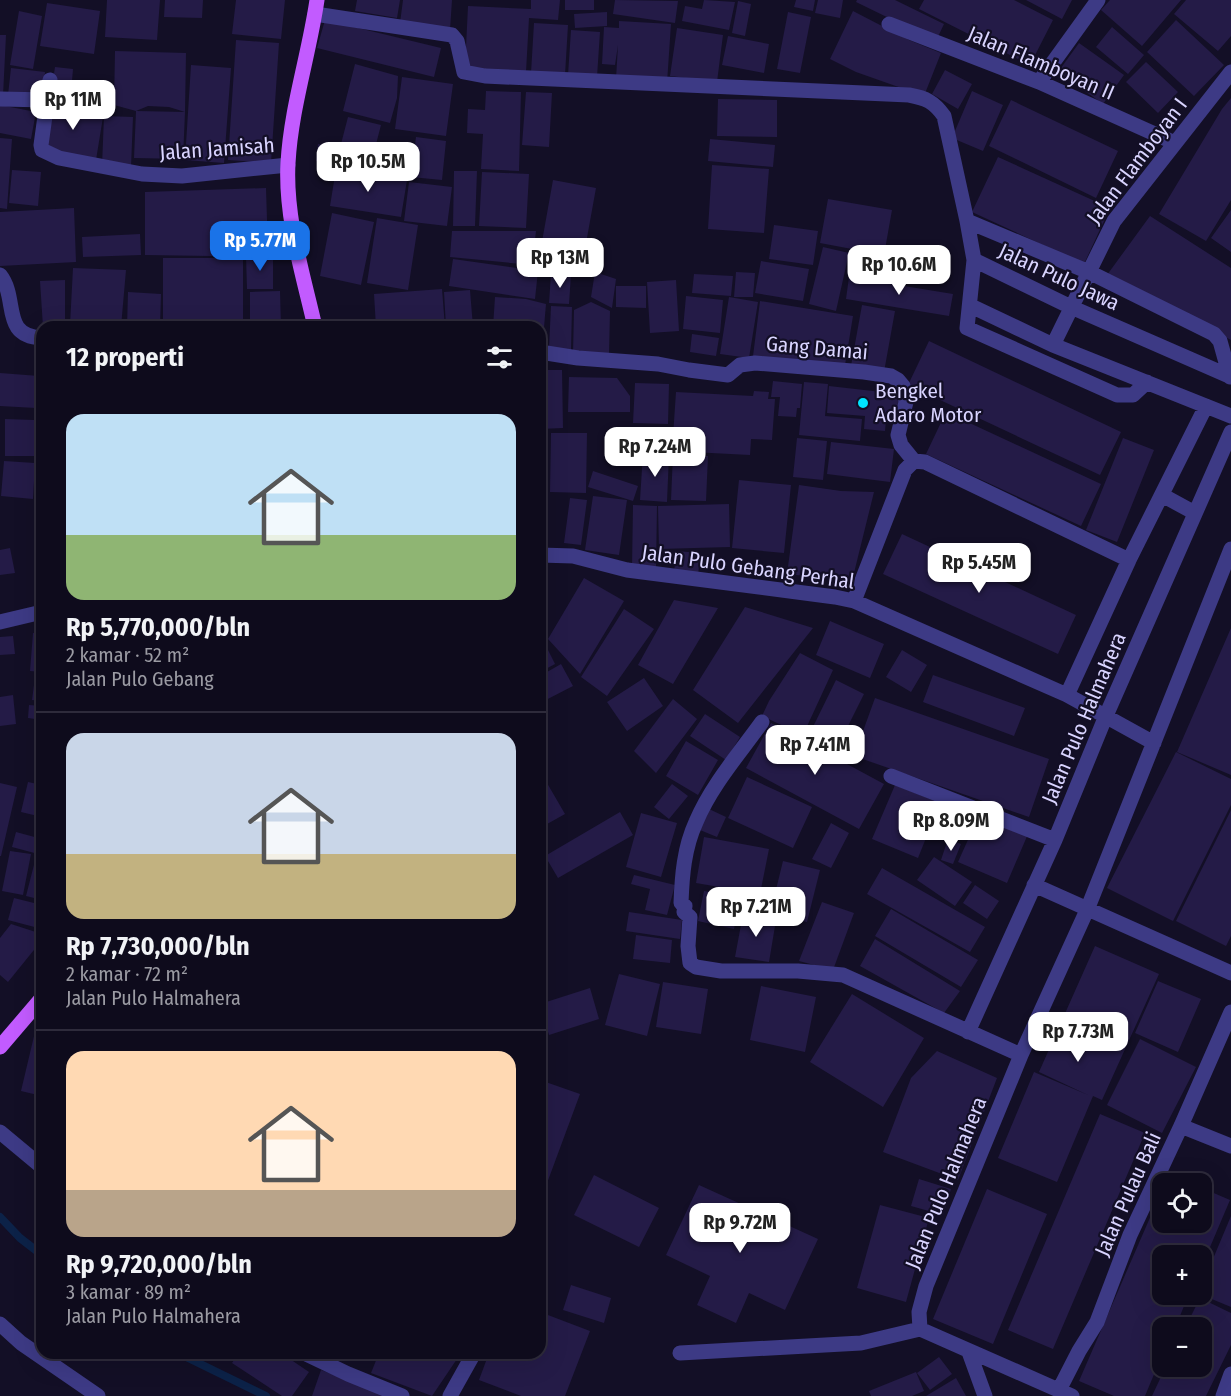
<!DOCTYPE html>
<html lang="id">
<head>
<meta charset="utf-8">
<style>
  body { margin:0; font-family:"Fira Sans Condensed",sans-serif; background:#1c1929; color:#f1f3f6; height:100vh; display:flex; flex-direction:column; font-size:22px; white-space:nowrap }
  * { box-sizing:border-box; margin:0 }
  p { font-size:20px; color:#9b9ba3 }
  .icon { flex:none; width:33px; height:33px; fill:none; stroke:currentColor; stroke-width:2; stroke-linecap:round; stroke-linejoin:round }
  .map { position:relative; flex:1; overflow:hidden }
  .panel { position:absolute; left:36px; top:321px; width:510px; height:1038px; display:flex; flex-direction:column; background:#0e0b1c; border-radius:18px; box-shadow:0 6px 24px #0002,0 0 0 2px #2e2b3b }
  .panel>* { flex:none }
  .buttons { position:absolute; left:1152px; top:1173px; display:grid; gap:12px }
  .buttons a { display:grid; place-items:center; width:60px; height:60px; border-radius:12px; background:#0e0b1c; box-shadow:0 6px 24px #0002,0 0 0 2px #2e2b3b; font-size:30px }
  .price { position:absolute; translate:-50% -51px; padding:0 14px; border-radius:12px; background:#fff; color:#222; font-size:20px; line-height:39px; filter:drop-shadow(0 2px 3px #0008) }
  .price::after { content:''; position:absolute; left:50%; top:36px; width:18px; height:14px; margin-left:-9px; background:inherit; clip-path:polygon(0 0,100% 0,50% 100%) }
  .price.on { background:#1a73e8; color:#fff }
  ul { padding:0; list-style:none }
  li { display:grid; align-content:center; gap:12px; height:318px; padding:0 30px }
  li+li { border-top:2px solid #2e2b3b }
  li span { display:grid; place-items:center; height:186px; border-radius:18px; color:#555 }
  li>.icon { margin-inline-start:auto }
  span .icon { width:108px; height:108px; fill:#fffc; stroke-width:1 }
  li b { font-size:26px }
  h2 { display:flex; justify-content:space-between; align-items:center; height:72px; padding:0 30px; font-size:26px }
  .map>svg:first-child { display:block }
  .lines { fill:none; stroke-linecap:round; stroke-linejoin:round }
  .stream { stroke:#0c2248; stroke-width:8 }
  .building { fill:#241b47 }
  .minor { stroke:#3d3a85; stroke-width:15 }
  .major { stroke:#c25bff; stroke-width:15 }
  .poi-dot { fill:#00e5ff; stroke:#130f26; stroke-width:2 }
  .labels { text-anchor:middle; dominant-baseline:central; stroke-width:4.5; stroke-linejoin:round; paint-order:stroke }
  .street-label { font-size:21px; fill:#d9d4ff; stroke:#130f26 }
  .poi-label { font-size:21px; fill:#d9d4ff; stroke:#130f26; text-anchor:start }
</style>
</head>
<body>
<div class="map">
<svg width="1231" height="1396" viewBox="0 0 1231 1396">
  <rect width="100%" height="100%" fill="#130f26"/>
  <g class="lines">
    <path class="stream" d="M0,1217l20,21 22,17
      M178,1353l88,43"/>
  </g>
  <path class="building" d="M107,0h53l-3,40 -52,-3z
    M165,0h38l-1,18 -38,-1z
    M236,0h49l-4,39 -49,-5z
    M357,0h43l-3,18 -42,-7z
    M403,0h49l-2,30 -50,-7z
    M531,0h29l-2,20 -29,-2 -3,54 -61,-4 3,-62 63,3z
    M565,0h29v10h-29z
    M615,0l63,1 -3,22 -62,-9z
    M704,0l31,2 -6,28 -47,-9 3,-15 17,3z
    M796,0h19l-2,11 -19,-4z
    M818,0h25l-3,18 -25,-5z
    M857,0h38l49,24 -8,17 -80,-39z
    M924,0h90l39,20 -23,45 -111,-56z
    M1026,0h46l-10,19z
    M1110,0h71l-39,46 -41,-36z
    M1186,0h45v36l-13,15 -44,-37z
    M738,1l13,3 -6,32 -13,-3z
    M47,3l53,8 -6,43 -54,-8z
    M19,11l23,5 -9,53 -23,-4z
    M853,11l56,29 32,13 -17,43 -68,-24 -26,-13z
    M607,12v14l-32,2 -1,-14z
    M788,12l23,5 -11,56 -23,-4z
    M325,20l116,28 -7,29 -117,-29z
    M1176,20l48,45 -30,31 -47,-44z
    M619,21l52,3 -4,59 -51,-4 2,-34 -3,20 -13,-1 2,-37 15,1z
    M534,23l34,2 -3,50 -34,-2z
    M1112,27l32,28 -16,19 -32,-27z
    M677,28l46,7 -6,47 -47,-6z
    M571,30l29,2 -3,45 -29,-2z
    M0,35h6l-3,61h-3z
    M728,36l41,8 -5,29 -42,-8z
    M236,40l43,3 -8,120 -43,-3z
    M1079,43l45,32 -21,29 -45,-32z
    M115,51l71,2 -1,59 -16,-5 -21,-1 -12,5 49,1 -2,47 -49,-1 2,-47 -22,-6z
    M1146,62l32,30 -20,21 -32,-31z
    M355,64l43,12 -1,22 -7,25 -47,-12z
    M191,65l40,3 -7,95 -39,-3z
    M55,67l18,2 -1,12 29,3 -2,14 -48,-5z
    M11,68l34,4 -2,26 -35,-3z
    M945,70l27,14 -14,25 -26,-15z
    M402,77l51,7 -7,52 -51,-7z
    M486,91l35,1 -2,79 -38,-2 2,-35 -16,-1 1,-24 17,1z
    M972,91l31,14 -20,46 -31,-13z
    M526,92l26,1 -3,54 -27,-2z
    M54,95l17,3 -3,13 35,6 -7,43 -44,-7 -7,-7z
    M1231,98v102l-25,41 -47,-27 63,-105z
    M718,99l59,1v37l-60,-1z
    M1011,100l107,51 -22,47 -107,-52z
    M0,105l36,7 -5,27 -31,-6z
    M104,116l29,1 -2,50 -29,-1z
    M348,117l33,8 -7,27 -33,-8z
    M416,137l30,4 -4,39 -31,-3z
    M0,138l12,1 -5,70 -7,-1z
    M710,139l65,6 -2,22 -65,-6z
    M318,144l45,7 -3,17 -44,-7z
    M998,157l112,51 -26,56 -112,-52z
    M712,165l57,4 -5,64 -56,-4z
    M336,169l71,11 -6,37 -71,-11z
    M12,170l29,2 -3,34 -29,-3z
    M454,171h23l-2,55h-22z
    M482,172l47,2 -3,54 -47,-2z
    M553,180l43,8 -15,83 -43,-7z
    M409,182l43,5 -5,39 -43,-5z
    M266,188l2,63 -56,5 -67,-1v-63z
    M828,199l64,11 -8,45 -64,-12z
    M74,208l2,54 -76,4v-54z
    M1231,210v42l-20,-14z
    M332,213l42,9 -13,63 -41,-9z
    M1150,216l81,52v72l-124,-65z
    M377,218l41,7 -10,65 -41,-7z
    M774,225l44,6 -5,34 -44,-6z
    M452,231h84l-4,34 -82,-8z
    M140,234l1,21 -58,2 -1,-20z
    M823,247l26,6 -13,58 -27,-7z
    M273,255v34h-26l-1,-33z
    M163,258h80v69h-80z
    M453,259l85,12 -3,28 -86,-13z
    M761,261l48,8 -6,32 -48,-8z
    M73,268l53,2 -5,57 -51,-2z
    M595,272l21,7 -4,29 -21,-11z
    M736,272l19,1 -2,24h-19z
    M551,274l20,1 -2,29 -20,-1z
    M694,274l39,2 -2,20 -39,-3z
    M849,277l104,17 -4,22 -103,-17z
    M65,280v47h-22l-3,-46z
    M676,280l3,51 -29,2 -3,-51z
    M616,286h30v22l-30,-1z
    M442,289l3,38h-69l-2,-33z
    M470,290l3,37h-27l-2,-35z
    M280,291l1,36h-31v-35z
    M128,292l33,2 -1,33h-33z
    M686,296l37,4 -3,33 -37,-4z
    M495,297l31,2 20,5 -4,47h-2v-24h-47z
    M729,297l29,5 -9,56 -29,-4z
    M760,301l93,15 -8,49 -92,-9z
    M591,302l19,9 -1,44 -36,-1 1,-44z
    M862,305l33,6 -11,61 -33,-6z
    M551,306l21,1 -1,43 -22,-2z
    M692,334l27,4 -3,18 -26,-4z
    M929,341l192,91 -21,43 -192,-90z
    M540,370h22l1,58 -23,1z
    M0,373l39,3 -3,32 -36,-2z
    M569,377l48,1 13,18v16h-62z
    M773,381l29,3 -2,24h-3l-1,9 -18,-1 2,-19h-9z
    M804,382l24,2 -3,32 37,3 -2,22 -61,-6z
    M635,383l34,1 -1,40 -35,-1z
    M829,386l70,8 -3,25 -10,1 -1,11 -21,-2 1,-13 -38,-3z
    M754,391l15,1 -1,7h7l-3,41 -21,-1 -1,16 -78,-4 4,-59 77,4z
    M40,410h2v39h-4z
    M946,412l155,72 -20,42 -155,-72z
    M5,419l29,1v36h-29z
    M540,432h6l1,97h-7z
    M551,433h36l-1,60 -36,-1z
    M797,438l30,3 -4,39 -30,-3z
    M1123,438l31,12 -37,92 -31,-12z
    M831,442l63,7 -4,33 -63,-8z
    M643,453l26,2 -2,47 -27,-2z
    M673,454l35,2 -2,45 -35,-1z
    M4,461l31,2 -2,36 -32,-3z
    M593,471l45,15 -5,15 -45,-14z
    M739,480l52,5 -7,68 -52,-5z
    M799,485l42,6 33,1 -22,89 -65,-7z
    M35,492h7v41h-3z
    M593,496l34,4 -8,55 -34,-5z
    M570,498l17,2 -6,45 -17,-2z
    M729,504l1,43 -71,2 -1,-43z
    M633,505l24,1 -1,63 -24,-1z
    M902,534l174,81 -18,39 -175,-80z
    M10,548l5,25 -15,2v-25z
    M676,551l24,2 -2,24 -24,-3z
    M584,578l40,23 -44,73 -32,-35z
    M674,600l44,8 -45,76 -35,-19z
    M745,607l68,21 -75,95 -45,-33z
    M624,609l30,20 -47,67 -26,-19z
    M830,621l54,23 -14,34 -54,-23z
    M1231,628v147l-54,-23z
    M33,633l9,1v38l-12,-1z
    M13,636l2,18 -15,1v-18z
    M543,640l12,24 -15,8v-30z
    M902,650l25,15 -16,27 -25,-15z
    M800,653l33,17 -30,65 -41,-19 7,-15z
    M561,664l12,22 -33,17v-27z
    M933,675l92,33 -11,28 -91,-34z
    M35,677l7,1v23l-10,-1z
    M644,678l19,28 -36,25 -20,-29z
    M836,680l28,14 -28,56 -28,-13z
    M13,695l3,29 -16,2v-29z
    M875,698l174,61 -20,58 -175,-61z
    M673,699l24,20 -41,54 -22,-22z
    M29,705l13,1v14l-14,-2z
    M705,714l35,23 -14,23 -36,-24z
    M771,723l113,61 -25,45 -113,-61z
    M686,741l32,19 -20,35 -32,-19z
    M1176,752l55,27v26l-58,116 -66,-33z
    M540,771l25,43 -25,14z
    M747,777l65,30 -19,41 -65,-30z
    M28,782l14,3v32l-21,-5z
    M0,783l17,4 -16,69h-1z
    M672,784l16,12 -19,23 -15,-12z
    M895,785l45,18 -22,55 -46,-19z
    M944,803l26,8 -8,24 -26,-8z
    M709,809l17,8 -9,20 -17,-7z
    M1231,810v126l-5,10 -50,-25z
    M620,812l13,23 -75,43 -13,-22z
    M641,813l36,10 -16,54 -35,-10z
    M980,813l48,21 -21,49 -49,-21z
    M831,823l18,10 -18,35 -19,-9z
    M16,832l26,7v16l-30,-8z
    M704,837l65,12 -9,45 -64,-11z
    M948,839l13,5 -8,20 -12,-4z
    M10,851l21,3 -8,41 -21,-4z
    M36,857l6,2v41l-16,-4z
    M934,857l38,25 -17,24 -38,-26z
    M783,861l37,9 -13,52 -37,-8z
    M882,868l103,59 -15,25 -103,-58z
    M634,875l41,10 -8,30 -22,-5 5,-21 -19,-5z
    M975,885l24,16 -12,18 -24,-16z
    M704,891l37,5 -7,33 -36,-8z
    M14,898l28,7v24l-34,-9z
    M822,902l32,11 -21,57 -34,-9z
    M891,909l87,51 -17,27 -86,-51z
    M629,912l53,8 -2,19 -54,-8z
    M743,914l33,6 -7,42 -34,-5z
    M11,924l31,10v6l-34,42 -8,-7v-37z
    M636,935l36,5 -2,23 -37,-4z
    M875,939l85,52 -16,22 -84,-47z
    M1095,946l64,28 -57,126 -9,-4 -36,86 -59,-24 36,-86 54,23 -49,-23z
    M619,974l41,10 -13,52 -42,-11z
    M1158,981l43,18 -23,53 -43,-19z
    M663,982l45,7 -7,45 -45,-7z
    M761,986l55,11 -11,55 -55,-12z
    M590,988l9,31 -50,16 -9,-31z
    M852,994l72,44 -41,69 -73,-45z
    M39,1015h3v81l-21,-5z
    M1140,1039l56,28 -34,66 -55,-28z
    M937,1051l60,27 -39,102 -75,-28 28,-74z
    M540,1080l40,14 -40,108z
    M1100,1114l45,19 -92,216 -45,-19z
    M1170,1174l22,10h-27z
    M594,1175l65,33 -20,39 -65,-32z
    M919,1179l32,10 -8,26 -32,-9z
    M699,1185l119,54 -33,71 -36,-17 -13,30 -39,-18 13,-29 -44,-21z
    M1202,1188l28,12 -28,66v-10h-40v38h27l-14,34h-13v27l-17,41h-31l-35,-15 83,-191v32h40z
    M987,1189l60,25 -54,130 -60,-25z
    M880,1205l49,13 -23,84 -49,-14z
    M1231,1216v91l-29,-12v-10z
    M571,1285l40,13 -7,25 -41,-13z
    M1200,1298l31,15v32l-25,51h-54l14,-30h36v-38h-17z
    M540,1312l50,19 -25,65h-44l-42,-16 10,-27h51z
    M239,1353h42l28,19 -17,24h-10l-50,-33z
    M379,1353h82l-29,43 -61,-23z
    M939,1357l13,17 -22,16 -13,-17z
    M321,1370l63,23 -1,3h-71z
    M916,1372l8,19 -12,5h-41l-2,-5z
    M956,1378l10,18h-40z"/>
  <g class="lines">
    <path class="minor" d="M315,14l137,21 5,6 7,31 21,4 424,19c17,3 25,7 35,21l23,105 7,39 -7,68 150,67h16l14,-13
      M889,24l150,58 136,61
      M50,80l-9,65 1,5 17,8 83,16 40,2 106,-11
      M1039,82l59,-82
      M0,99l48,1
      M967,221l122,51 125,62 6,7 10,36
      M974,260l97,47 160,70
      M0,275c19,24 0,61 42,63
      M971,306l82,39 178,71
      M1053,345l61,-124 117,-149
      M540,352l38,6 80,6 31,6 39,5 12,-10 15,-2 109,9 27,4 7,4 5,6 3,16 -8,33 3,10 13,16
      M1162,495l33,18
      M540,555l33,1 54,14 208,27 19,4 213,94 87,48
      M854,601l51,-131 9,-9 11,1 204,98
      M0,622l42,-10
      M1067,695l62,-135 77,-154
      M762,722c-23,32 -51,64 -66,100 -12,26 -14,54 -15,81l4,3 -1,6 6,5 -2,29 2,17 6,4 25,4h77l45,4 178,80
      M891,776l164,64
      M1034,885l197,88
      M968,1032l87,-192 50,-122 126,-286
      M1181,1126l50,20
      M0,1132l42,35
      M0,1324l21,19 77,53
      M920,1329l-1,-17 7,-26 95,-231 66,-145 144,-361
      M920,1329l152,67
      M969,1352l16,44
      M304,1353l44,21 54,22
      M680,1353l181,-10 59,-14
      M1059,1390l20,-39 18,-29 33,-87 51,-109 50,-114
      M450,1396l24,-43
      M1223,1396l8,-22"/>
    <path class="major" d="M315,327c-12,-53 -30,-109 -27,-164 3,-55 21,-108 29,-163
      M0,1047l42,-49"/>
  </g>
  <circle class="poi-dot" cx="863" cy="403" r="6"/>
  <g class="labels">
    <g class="street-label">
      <text transform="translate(1041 63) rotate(23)">Jalan Flamboyan II</text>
      <text transform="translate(217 149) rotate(-4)">Jalan Jamisah</text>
      <text transform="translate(1137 161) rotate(-53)">Jalan Flamboyan I</text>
      <text transform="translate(1059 277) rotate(25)">Jalan Pulo Jawa</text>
      <text transform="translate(817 348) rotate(5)">Gang Damai</text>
      <text transform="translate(748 567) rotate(8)">Jalan Pulo Gebang Perhal</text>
      <text transform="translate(1084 718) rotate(-67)">Jalan Pulo Halmahera</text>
      <text transform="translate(946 1183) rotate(-68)">Jalan Pulo Halmahera</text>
      <text transform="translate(1128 1194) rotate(-66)">Jalan Pulau Bali</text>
    </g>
    <g class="poi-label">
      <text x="875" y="391">Bengkel<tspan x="875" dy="24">Adaro Motor</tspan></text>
    </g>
  </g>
</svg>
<div class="buttons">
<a><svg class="icon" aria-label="locate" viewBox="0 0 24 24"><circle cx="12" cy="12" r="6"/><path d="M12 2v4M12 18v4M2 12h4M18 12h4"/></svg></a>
<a>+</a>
<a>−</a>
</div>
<b class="price" style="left:73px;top:131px">Rp 11M</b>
<b class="price" style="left:368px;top:193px">Rp 10.5M</b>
<b class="price on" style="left:260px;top:272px">Rp 5.77M</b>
<b class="price" style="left:560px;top:289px">Rp 13M</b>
<b class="price" style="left:899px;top:296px">Rp 10.6M</b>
<b class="price" style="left:655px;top:478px">Rp 7.24M</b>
<b class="price" style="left:979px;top:594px">Rp 5.45M</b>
<b class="price" style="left:815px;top:776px">Rp 7.41M</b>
<b class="price" style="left:951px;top:852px">Rp 8.09M</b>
<b class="price" style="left:756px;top:938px">Rp 7.21M</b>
<b class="price" style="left:1078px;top:1063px">Rp 7.73M</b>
<b class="price" style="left:740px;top:1254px">Rp 9.72M</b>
<section class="panel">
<h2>12 properti<svg class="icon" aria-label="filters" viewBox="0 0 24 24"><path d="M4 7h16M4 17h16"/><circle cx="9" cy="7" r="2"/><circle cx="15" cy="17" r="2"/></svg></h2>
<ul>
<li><span style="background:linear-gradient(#bfe0f5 65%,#8fb573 0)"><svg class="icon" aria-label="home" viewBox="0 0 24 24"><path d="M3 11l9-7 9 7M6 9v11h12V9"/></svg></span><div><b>Rp 5,770,000/bln</b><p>2 kamar · 52 m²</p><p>Jalan Pulo Gebang</p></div></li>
<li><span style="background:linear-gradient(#c9d6e8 65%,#c2b280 0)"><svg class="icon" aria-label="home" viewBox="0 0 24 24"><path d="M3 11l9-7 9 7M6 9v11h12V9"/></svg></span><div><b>Rp 7,730,000/bln</b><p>2 kamar · 72 m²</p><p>Jalan Pulo Halmahera</p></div></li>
<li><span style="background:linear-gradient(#ffd9b3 75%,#b9a48a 0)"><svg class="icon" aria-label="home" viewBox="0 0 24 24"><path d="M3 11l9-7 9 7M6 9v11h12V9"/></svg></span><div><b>Rp 9,720,000/bln</b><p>3 kamar · 89 m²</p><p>Jalan Pulo Halmahera</p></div></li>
</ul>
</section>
</div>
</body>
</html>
